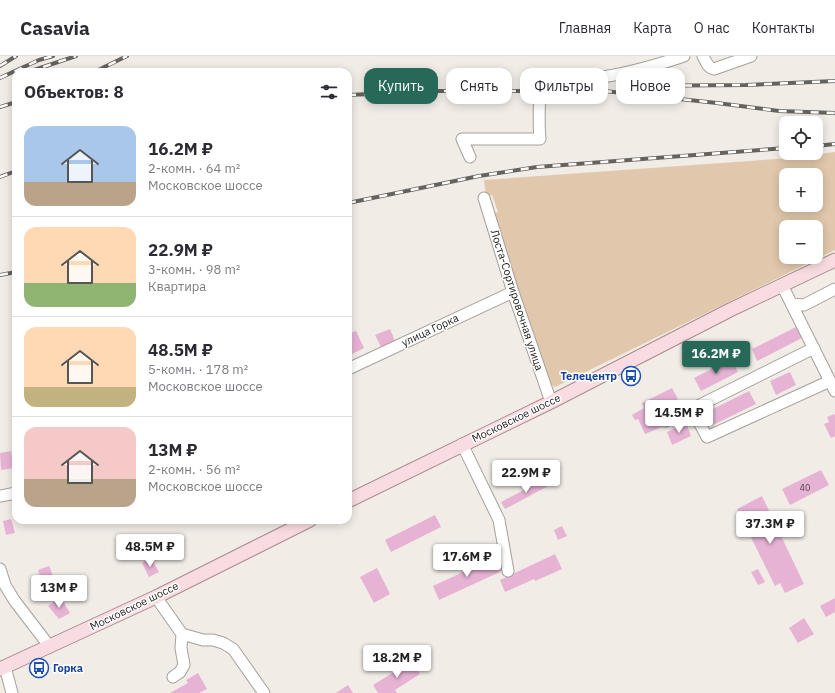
<!DOCTYPE html>
<html lang="ru">
<head>
<meta charset="utf-8">
<style>
  body { margin:0; font-family:"IBM Plex Sans",sans-serif; background:#f7f7f7; color:#2b2b33; height:100vh; display:flex; flex-direction:column; font-size:15px; white-space:nowrap }
  * { box-sizing:border-box; margin:0 }
  p { font-size:13px; color:#7c7c81 }
  .icon { flex:none; width:22px; height:22px; fill:none; stroke:currentColor; stroke-width:2; stroke-linecap:round; stroke-linejoin:round }
  .map { position:relative; flex:1; overflow:hidden }
  .side { position:absolute; left:12px; top:12px; width:340px; height:456px; display:flex; flex-direction:column; background:#fff; border-radius:12px; box-shadow:0 2px 10px #0003 }
  .side>* { flex:none }
  .hud { position:absolute; left:364px; top:12px; width:380px; height:36px; display:flex; gap:8px }
  .controls { position:absolute; left:779px; top:60px; display:grid; gap:8px }
  .controls a { display:grid; place-items:center; width:44px; height:44px; border-radius:8px; background:#fff; box-shadow:0 2px 10px #0003; font-size:20px }
  .price { position:absolute; translate:-50% -34px; padding:0 9px; border-radius:4px; background:#fff; color:#222; font-size:13px; line-height:26px; filter:drop-shadow(0 1px 2px #0008) }
  .price::after { content:''; position:absolute; left:50%; top:24px; width:12px; height:9px; margin-left:-6px; background:inherit; clip-path:polygon(0 0,100% 0,50% 100%) }
  .price.on { background:#276958; color:#fff }
  ul { padding:0; list-style:none }
  li { display:flex; align-items:center; gap:12px; height:100px; padding:0 12px }
  li+li { border-top:1px solid #e1e1e2 }
  li span { display:grid; place-items:center; flex:none; width:112px; height:80px; border-radius:12px; color:#555 }
  li>.icon { margin-inline-start:auto }
  span .icon { width:48px; height:48px; fill:#fffc; stroke-width:1 }
  li b { font-size:17px }
  h2 { display:flex; justify-content:space-between; align-items:center; height:48px; padding:0 12px; font-size:17px }
  .tag { padding:0 14px; border-radius:12px; background:#fff; box-shadow:0 2px 10px #0003; font-size:14px; line-height:36px }
  .tag.on { background:#276958; color:#fff }
  header { display:flex; align-items:center; gap:24px; box-sizing:border-box; height:56px; padding:0 20px; background:#fff; border-bottom:1px solid #e1e1e2 }
  header strong { font-size:19px }
  nav { display:flex; gap:22px; margin-inline-start:auto; font-size:14px }
  .map>svg:first-child { display:block }
  .green { fill:#e1c8ac; fill-rule:evenodd }
  .building { fill:#e7b3d5 }
  .lines { fill:none; stroke-linecap:round; stroke-linejoin:round }
  .minor-casing { stroke:#a5a09b; stroke-width:13 }
  .major-casing { stroke:#aa8a8f; stroke-width:15 }
  .minor { stroke:#fff; stroke-width:11 }
  .major { stroke:#f9dce2; stroke-width:13 }
  .rail-casing { stroke:#66635f; stroke-width:4 }
  .rail { stroke:#fff; stroke-width:2.5; stroke-dasharray:8; stroke-linecap:butt }
  .labels { text-anchor:middle; dominant-baseline:central; stroke-width:3; stroke-linejoin:round; paint-order:stroke }
  .number-label { font-size:9px; fill:#51424a }
  .street-label { font-size:11px; fill:#1f1d1b; stroke:#fff }
  .transit-label { font-size:11px; font-weight:bold; fill:#164399; stroke:#fff; text-anchor:end }
</style>
</head>
<body>
<header>
<strong>Casavia</strong>
<nav><a>Главная</a><a>Карта</a><a>О нас</a><a>Контакты</a></nav>
</header>
<div class="map">
<svg width="835" height="637" viewBox="0 0 835 637">
  <rect width="100%" height="100%" fill="#f1ece6"/>
  <path class="green" d="M835,96v98l-280,137 -7,-3 -57,-170 7,-2 -6,-17 -6,1 -2,-16 293,-21zM786,119h30v30h-30zM786,171h30v30h-30z"/>
  <path class="building" d="M798,270l6,11 -47,24 -5,-12z
    M390,273l5,12 -14,6 -6,-12z
    M356,275l8,17 -12,6 -4,-9v-11z
    M731,303l7,13 -37,19 -7,-13z
    M790,316l6,13 -20,10 -6,-14z
    M672,332l6,11 -24,12 8,16 -17,7 -7,-15 -3,1 -3,-5 12,-7 -2,-5z
    M749,335l7,13 -45,22 -6,-13z
    M835,358v22l-4,2 -7,-14 5,-2 -2,-5z
    M686,367l5,13 -19,9 -5,-13z
    M11,395l3,17 -13,2 -1,-17z
    M821,414l8,15 -39,20 -8,-16z
    M547,422l3,7 -45,24 -4,-7z
    M762,440l42,88 -19,9 -5,-10 -5,3 -38,-77z
    M435,459l6,12 -50,25 -6,-12z
    M11,463l4,14 -9,2 -3,-14z
    M562,470l5,10 -9,4 -4,-10z
    M555,498l7,15 -27,12 -1,-2 -29,13 -5,-12z
    M495,501l7,14 -63,29 -6,-14z
    M151,502l8,14 -10,5 -7,-14z
    M49,510l5,12 -12,4 -4,-12z
    M377,512l13,26 -16,9 -14,-26z
    M758,513l7,13 -7,3 -7,-13z
    M61,542l9,15 -11,6 -11,-13z
    M835,542v14l-9,5 -6,-11z
    M804,562l10,16 -16,9 -9,-15z
    M412,605l8,13 -25,16 2,3h-19l-5,-8z
    M198,617l9,16 -8,4h-29l18,-10 -2,-3z
    M348,629l5,8h-17z"/>
  <g class="lines">
    <g class="minor-casing">
      <path id="minor" d="M703,0c3,6 5,12 11,13l37,-13
        M470,101l-8,-18h78c-2,-19 0,-41 0,-61 15,0 30,2 44,1 32,-2 70,-13 100,-23
        M484,142l29,94 38,110
        M782,229l53,106
        M792,248l12,1 31,-16
        M814,292l-122,61 15,28 123,-56
        M348,313l165,-77
        M665,365l27,-12
        M462,388l37,76 9,51
        M0,440l16,-3
        M0,513l5,16 9,15 36,47
        M156,541l26,37 21,6h10l10,3 10,6 31,44
        M5,611l7,26
        M173,621l7,-5 4,-7 -3,-17 1,-14"/>
    </g>
    <g class="major-casing">
      <path id="major" d="M348,445l203,-99 179,-92 105,-50
        M0,613l156,-72 154,-77"/>
    </g>
    <use href="#minor" class="minor"/>
    <use href="#major" class="major"/>
    <g class="rail-casing">
      <path id="rail" d="M0,10l16,-10
        M28,16l48,-16
        M94,16l33,-16
        M0,22l39,-18 14,-4
        M620,30l126,-1 89,-4
        M348,39l89,-4h103l55,-1 122,13 62,8 56,2
        M0,51l16,-5
        M816,90l19,-2
        M0,121l16,-6
        M348,147l131,-27 58,-9 249,-19
        M0,219l16,-3"/>
    </g>
    <use href="#rail" class="rail"/>
  </g>
  <defs>
    <g id="bus-ring" transform="scale(1)"><circle r="9.5" fill="#fff" stroke="#1a4fb4" stroke-width="1.5"/><path d="M-5-6H5V4H4V6H2V4H-2V6H-4V4H-5ZM-3.5-4V0h7V-4ZM-3.5 1.2v1.5H-2V1.2ZM2 1.2v1.5H3.5V1.2Z" fill="#1a4fb4"/></g>
  </defs>
  <g fill-rule="evenodd">
    <use href="#bus-ring" x="631" y="320"/>
    <use href="#bus-ring" x="39" y="612"/>
  </g>
  <g class="labels">
    <g class="number-label">
      <text x="805" y="431">40</text>
    </g>
    <g class="street-label">
      <text transform="translate(517 244) rotate(72)">Лоста-Сортировочная улица</text>
      <text transform="translate(430 274) rotate(-25)">улица Горка</text>
      <text transform="translate(516 362) rotate(-26)">Московское шоссе</text>
      <text transform="translate(134 550) rotate(-26)">Московское шоссе</text>
    </g>
    <g class="transit-label">
      <text x="617" y="320">Телецентр</text>
      <text x="53" y="612" text-anchor="start">Горка</text>
    </g>
  </g>
</svg>
<div class="controls">
<a><svg class="icon" aria-label="locate" viewBox="0 0 24 24"><circle cx="12" cy="12" r="6"/><path d="M12 2v4M12 18v4M2 12h4M18 12h4"/></svg></a>
<a>+</a>
<a>−</a>
</div>
<b class="price on" style="left:716px;top:319px">16.2M ₽</b>
<b class="price" style="left:679px;top:378px">14.5M ₽</b>
<b class="price" style="left:526px;top:438px">22.9M ₽</b>
<b class="price" style="left:770px;top:489px">37.3M ₽</b>
<b class="price" style="left:150px;top:512px">48.5M ₽</b>
<b class="price" style="left:467px;top:522px">17.6M ₽</b>
<b class="price" style="left:59px;top:553px">13M ₽</b>
<b class="price" style="left:397px;top:623px">18.2M ₽</b>
<div class="hud">
<a class="tag on">Купить</a>
<a class="tag">Снять</a>
<a class="tag">Фильтры</a>
<a class="tag">Новое</a>
</div>
<section class="side">
<h2>Объектов: 8<svg class="icon" aria-label="filters" viewBox="0 0 24 24"><path d="M4 7h16M4 17h16"/><circle cx="9" cy="7" r="2"/><circle cx="15" cy="17" r="2"/></svg></h2>
<ul>
<li><span style="background:linear-gradient(#a9c7e8 70%,#b9a48a 0)"><svg class="icon" aria-label="home" viewBox="0 0 24 24"><path d="M3 11l9-7 9 7M6 9v11h12V9"/></svg></span><div><b>16.2M ₽</b><p>2-комн. · 64 m²</p><p>Московское шоссе</p></div></li>
<li><span style="background:linear-gradient(#ffd9b3 70%,#8fb573 0)"><svg class="icon" aria-label="home" viewBox="0 0 24 24"><path d="M3 11l9-7 9 7M6 9v11h12V9"/></svg></span><div><b>22.9M ₽</b><p>3-комн. · 98 m²</p><p>Квартира</p></div></li>
<li><span style="background:linear-gradient(#ffd9b3 75%,#c2b280 0)"><svg class="icon" aria-label="home" viewBox="0 0 24 24"><path d="M3 11l9-7 9 7M6 9v11h12V9"/></svg></span><div><b>48.5M ₽</b><p>5-комн. · 178 m²</p><p>Московское шоссе</p></div></li>
<li><span style="background:linear-gradient(#f6c9c9 65%,#b9a48a 0)"><svg class="icon" aria-label="home" viewBox="0 0 24 24"><path d="M3 11l9-7 9 7M6 9v11h12V9"/></svg></span><div><b>13M ₽</b><p>2-комн. · 56 m²</p><p>Московское шоссе</p></div></li>
</ul>
</section>
</div>
</body>
</html>
